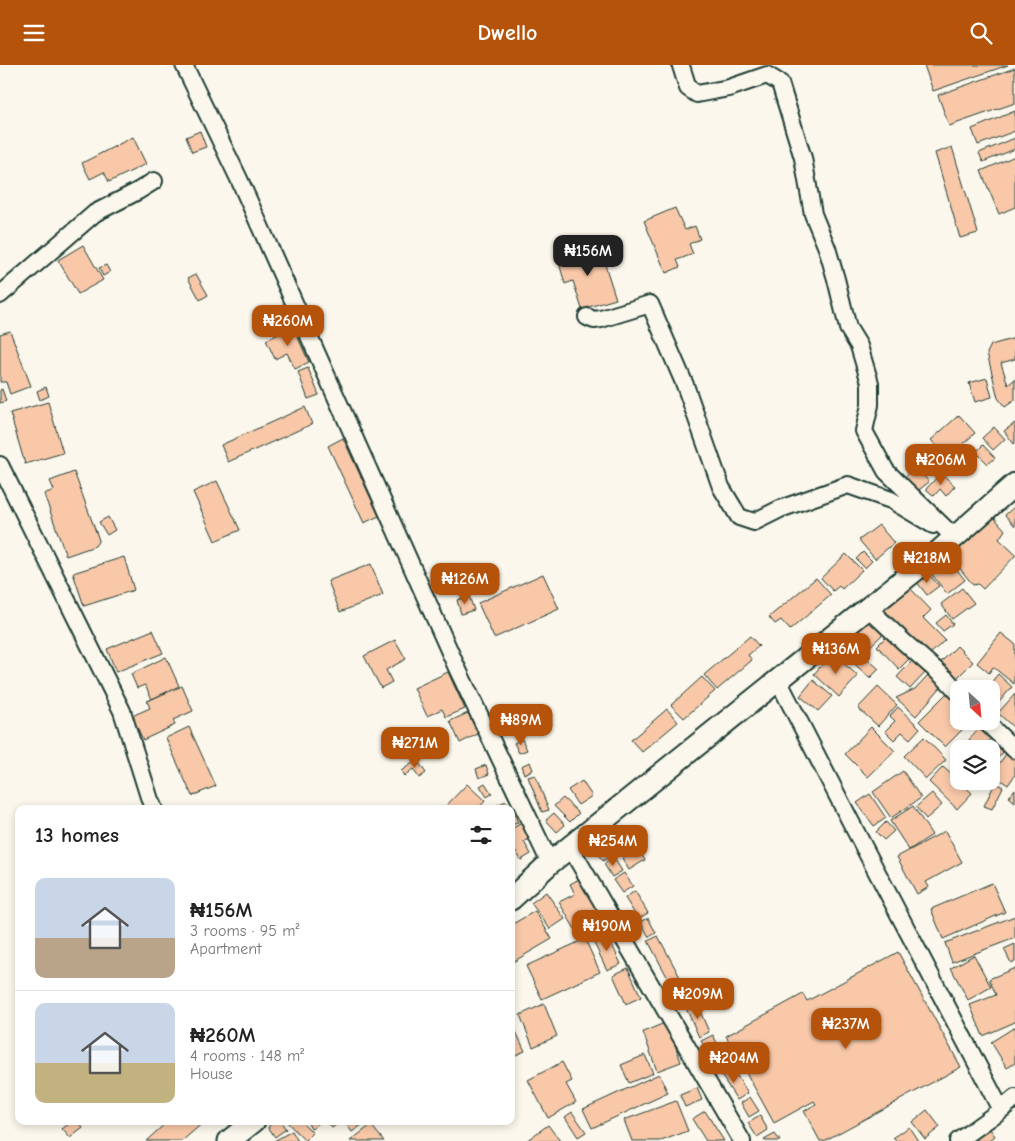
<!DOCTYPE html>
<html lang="en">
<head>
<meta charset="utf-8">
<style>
  body { margin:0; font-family:"Comic Neue",sans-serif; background:#f2f2f2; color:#222; height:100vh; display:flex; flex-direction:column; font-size:19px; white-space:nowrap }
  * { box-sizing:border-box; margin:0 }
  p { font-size:16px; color:#767676 }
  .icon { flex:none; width:28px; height:28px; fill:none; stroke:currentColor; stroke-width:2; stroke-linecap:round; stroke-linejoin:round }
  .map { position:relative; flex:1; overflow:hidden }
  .sheet { position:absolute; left:15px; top:740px; width:500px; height:320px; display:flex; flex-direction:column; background:#fff; border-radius:10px; box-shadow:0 2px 8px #0003 }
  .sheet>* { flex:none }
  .needle { width:32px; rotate:154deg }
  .fabs { position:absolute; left:950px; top:615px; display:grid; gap:10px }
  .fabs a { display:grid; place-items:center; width:50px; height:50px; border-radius:10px; background:#fff; box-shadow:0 2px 8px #0003; font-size:25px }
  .price { position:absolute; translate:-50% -42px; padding:0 11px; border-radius:10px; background:#b45309; color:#fff; font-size:16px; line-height:32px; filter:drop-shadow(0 1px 2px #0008) }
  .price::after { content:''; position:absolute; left:50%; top:30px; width:15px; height:11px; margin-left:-8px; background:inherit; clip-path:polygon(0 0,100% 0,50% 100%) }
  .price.on { background:#222; color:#fff }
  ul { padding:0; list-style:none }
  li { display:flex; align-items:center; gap:15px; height:125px; padding:0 20px }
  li+li { border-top:1px solid #e0e0e0 }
  li span { display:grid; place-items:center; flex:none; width:140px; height:100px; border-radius:10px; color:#555 }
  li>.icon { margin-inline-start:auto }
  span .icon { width:60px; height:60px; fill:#fffc; stroke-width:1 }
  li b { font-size:21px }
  h2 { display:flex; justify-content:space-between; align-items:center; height:60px; padding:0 20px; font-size:21px }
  header { display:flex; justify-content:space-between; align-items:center; height:65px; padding:0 20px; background:#b45309; color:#fff; font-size:22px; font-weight:600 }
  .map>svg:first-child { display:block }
  .building { fill:#f8c8a8; stroke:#1f3d34 }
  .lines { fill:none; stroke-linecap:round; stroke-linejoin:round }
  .minor-casing { stroke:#1f3d34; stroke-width:20 }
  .tertiary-casing { stroke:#1f3d34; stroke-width:25 }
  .minor { stroke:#fbf7ec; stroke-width:16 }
  .tertiary { stroke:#fbf7ec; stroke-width:21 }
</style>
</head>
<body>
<header><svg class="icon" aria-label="menu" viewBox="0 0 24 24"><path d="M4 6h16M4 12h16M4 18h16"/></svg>Dwello<svg class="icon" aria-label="search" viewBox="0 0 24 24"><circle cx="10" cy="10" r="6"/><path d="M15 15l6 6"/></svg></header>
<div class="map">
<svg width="1015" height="1076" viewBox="0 0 1015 1076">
  <rect width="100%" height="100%" fill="#fbf7ec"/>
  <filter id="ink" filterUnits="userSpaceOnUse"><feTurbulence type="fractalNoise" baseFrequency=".02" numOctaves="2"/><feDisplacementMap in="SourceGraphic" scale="10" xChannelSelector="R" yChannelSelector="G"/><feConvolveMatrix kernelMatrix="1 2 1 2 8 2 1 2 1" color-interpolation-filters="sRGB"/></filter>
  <g filter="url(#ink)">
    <path class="building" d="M924,0h84l-75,26z
      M1015,3v35l-66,23 -11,-31z
      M1015,46v20l-37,14 -6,-16z
      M200,66l6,16 -14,5 -6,-15z
      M133,72l13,27 -37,18 -5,-10 -14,7 -8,-16z
      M1015,73v11l-32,13 -4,-9z
      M952,82l26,86 -18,5 -25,-85z
      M1015,91v51l-16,7 -18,-43z
      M675,143l10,22 10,-4 5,13 -11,5 4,10 -16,6 3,7 -14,6 -22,-52z
      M83,180l20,35 -25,14 -20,-34z
      M599,181l17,53 -34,10 -9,-28 -8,3 -7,-25z
      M106,200l4,7 -7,4 -4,-8z
      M196,209l12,21 -8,5 -12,-22z
      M293,262l16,35 -14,7 -8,-16 -12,6 -9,-19z
      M10,266l21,55 -21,8 -4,-12h-6v-48z
      M1015,273v21l-14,4 7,22 7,-6v21l-10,7 -7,-9 -11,-45 4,-8z
      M308,303l11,27 -11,4 -10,-27z
      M987,313l5,19 -17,5 -6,-19z
      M46,322l3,9 -9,4 -3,-9z
      M2,324l4,12 -6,2v-13z
      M48,337l15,51 -38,11 -15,-51z
      M305,342l7,17 -84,38 -7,-17z
      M959,350l16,18 -27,25 -17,-18z
      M1015,358v20l-1,1 -10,-13z
      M994,362l11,12 -12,11 -11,-12z
      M343,373l36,78 -15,7 -36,-77z
      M983,380l12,13 -7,6 -12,-12z
      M916,402l13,15 -14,11 -13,-14z
      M74,407l25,68 -4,6 -29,10 -22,-62 10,-4 -4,-9z
      M941,408l14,13 -9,10 -6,-7 -6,7 -8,-7z
      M217,416l23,49 -25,11 -22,-49z
      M1015,441v20l-10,-11z
      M992,450l13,15 -6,9 16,15v2l-32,33 -5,-5 -5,1 -27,-34z
      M108,452l7,13 -8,5 -8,-13z
      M879,460l15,18 -19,16 -16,-19z
      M863,487l9,9 -7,7 -9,-9z
      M846,489l16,16 -20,19 -3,-3 -6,5 -12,-13z
      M124,492l10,33 -50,16 -11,-33z
      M947,492l18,23 -18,14 -16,-21 11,-7 -2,-4z
      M371,499l12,31 -43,17 -12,-31z
      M927,507l12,14 -12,9 -11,-14z
      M543,509l16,35 -65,29 -16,-35z
      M816,513l15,17 -41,35 -9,-10 -6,4 -6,-7z
      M908,521l23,24 -8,8 22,22 -19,18 -45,-46z
      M962,523l12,15 -22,16 -11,-15z
      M469,531l5,14 -13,4 -4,-14z
      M946,550l7,9 -10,7 -7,-8z
      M868,551l16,17 -19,18 -16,-16z
      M153,565l10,23 -47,19 -9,-23z
      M1001,568l14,11 -1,40 -21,-17 -4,6 -12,-10z
      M888,570l22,23 -11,11 -22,-23z
      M750,571l9,10 -11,9 4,5 -35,30 -13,-15z
      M395,575l11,19 -20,11 6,12 -11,6 -17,-32z
      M846,575l33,29 -9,9 -32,-29z
      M957,581l16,16 -17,17 -16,-16z
      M832,588l26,23 -19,21 -25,-23z
      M166,592l13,29 -27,13 -7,-14 -8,3 -6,-14z
      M912,596l13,12 -15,16 -13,-12z
      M448,607l17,37 -19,8 -4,-8 -15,7 -13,-28z
      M998,609l14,13 -19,22 -2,-1v-19h-5z
      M928,610l13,12 -25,29 -20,-18 19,-9z
      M702,612l13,14 -31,27 -13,-13z
      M813,615l19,16 -14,15 -18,-15z
      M182,621l11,25 -20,9 2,5 -32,15 -11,-24 18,-8 -3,-7z
      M878,622l19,18 -19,21 -20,-18z
      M948,627l11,11v18h12l-26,26 -26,-26z
      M1015,629v33l-1,1 -16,-15z
      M898,642l22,21 -10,11 -8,-7 -8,8 -9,-9 10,-10 -5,-5z
      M667,644l11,13 -36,30 -11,-12z
      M468,648l10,21 -18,9 -10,-22z
      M980,661l12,11 -10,12h-20z
      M189,662l27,59 -24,10 -26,-58z
      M871,662l24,24 -27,26 -23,-23z
      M924,672l22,23 -20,19 -22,-23z
      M522,674l5,11 -8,3 -5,-10z
      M996,674l10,10 -15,17v-17h-3z
      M1006,689l9,6v15l-7,10 -16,-11z
      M417,695l9,13 -7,5 -6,-9 -9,7 -3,-5z
      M530,697l3,8 -9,4 -3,-8z
      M486,700l3,9 -10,4 -3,-9z
      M943,702l29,26 -15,16 -28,-27z
      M903,706l18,27 -30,20 -18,-26z
      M535,710l14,35 -7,2 -14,-35z
      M582,716l10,15 -14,9 -10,-15z
      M485,718l7,11 -5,3 -7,-11z
      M995,718l8,4 -11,22 -8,-3z
      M467,719l18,17 -7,8h-35z
      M1015,724v13l-6,-5z
      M932,728l10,12 -16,14 -10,-12z
      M870,729l16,24 -12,8 -17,-23z
      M563,733l16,15 -9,9 -16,-16z
      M506,736l4,8h-22z
      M913,741l19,29 -23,15 -19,-29z
      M554,748l11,12 -8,7 -11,-12z
      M515,749l3,9 -7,2v-9z
      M886,757l8,9 -10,9 -8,-8z
      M522,758l9,15 -7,4 7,12 -10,6 -10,-17v-14z
      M945,766l17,31 -36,20 3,5 -12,7 -20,-37z
      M615,771l8,11 -20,14 -8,-11z
      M638,784l7,11 -16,10 -7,-12z
      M614,793l8,13 -10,6 -8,-13z
      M624,808l9,13 -11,7 -9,-13z
      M583,812l24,43 -28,16 -20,-34 16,-8 -5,-10z
      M992,818l13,29 -62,27 -12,-30z
      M635,826l13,22 -10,6 -13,-21z
      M546,827l19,27 -15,10 -19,-26z
      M535,846l17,28 -41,24v-38z
      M1015,851v22l-63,24 -7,-19z
      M648,853l8,15 -7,4 -8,-15z
      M607,869l14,30 -14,6 -14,-29z
      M658,871l23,43 -10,5 -23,-43z
      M585,874l15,33 -58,27 -16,-33z
      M1015,879v17l-4,2 -7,-14z
      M898,887l63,115 -137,74h-4l-16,-30 12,-7 -2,-3 -40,22 -48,-87 77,-42 4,7z
      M974,890l17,32 -23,13 -17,-32z
      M628,903l13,29 -15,7 -13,-29z
      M1015,903v54l-32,14 -13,-31 26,-10 -7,-16z
      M682,918l10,16 -10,7 -10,-17z
      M544,939l13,32 -24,11 -13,-32z
      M697,939l12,28 -10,5 -13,-29z
      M511,956l14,30 -14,6z
      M667,957l14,40 -24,9 -14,-39z
      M1015,962v36l-8,5 -16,-26z
      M713,970l4,8 -11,6 -5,-8z
      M715,982l12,20 -8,4 -12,-20z
      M645,990l8,18 -24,10 -8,-18z
      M562,997l10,19 -6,3 10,18 -28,16 -20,-38z
      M732,1003l16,25 -11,7 -16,-25z
      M659,1009l9,19 -76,35 -9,-19z
      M697,1023l5,12 -17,7 -5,-12z
      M750,1032l9,14 -10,6 -8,-14z
      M676,1036l12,30 -27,10h-29l-8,-21z
      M927,1045l13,17 -15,12 -13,-17z
      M705,1046l19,30h-18l-14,-22z
      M572,1047l14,20 -8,5 -13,-20z
      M760,1051l8,14 -11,7 -9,-14z
      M73,1056h5l5,7 -13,10 -8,-9z
      M168,1056h37l-23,20h-36z
      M275,1056h5l6,8 -11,8 -7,-10z
      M286,1056h15l12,12 -8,8z
      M306,1056h15l-9,8z
      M327,1056h10l2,2 -7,5z
      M344,1056h20l1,2 -13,9z
      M371,1060l13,16h-34z
      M548,1060l12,16h-34z
      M987,1060l8,11 -6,5h-22z
      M909,1062l9,14h-22l-3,-3z
      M292,1066l6,10h-24z
      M775,1069l5,7h-15l-1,-1z"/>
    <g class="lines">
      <g class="minor-casing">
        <path id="minor" d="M184,0l55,114 218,489 93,195
          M681,1l7,22 9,6 32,-6 38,-13 13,8 23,75 10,56 14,34 9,31 12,49 11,18 11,37v22l-6,26 22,40 69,67
          M0,230l95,-82 43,-22 16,-10
          M587,252l7,3 7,-1 49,-15 35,81 36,102 18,30 15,5 26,-13 68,-24 43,15 42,25
          M0,400l122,246 28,89 4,9
          M868,543l36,34 42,37 13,14
          M778,615l78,152 145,278
          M985,656l30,29
          M570,782l172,294
          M958,1076l43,-31 14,-12"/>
      </g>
      <g class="tertiary-casing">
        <path id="tertiary" d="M511,834l39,-36 388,-311 77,-68
          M229,1076l25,-20"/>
      </g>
      <use href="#minor" class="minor"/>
      <use href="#tertiary" class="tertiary"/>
    </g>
  </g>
</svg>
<div class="fabs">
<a><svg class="needle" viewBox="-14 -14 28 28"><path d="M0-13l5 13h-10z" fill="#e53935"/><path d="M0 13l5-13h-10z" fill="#767676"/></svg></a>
<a><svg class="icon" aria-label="layers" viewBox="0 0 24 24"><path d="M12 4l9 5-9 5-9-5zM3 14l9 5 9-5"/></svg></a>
</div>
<b class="price on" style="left:588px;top:212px">₦156M</b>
<b class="price" style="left:288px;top:282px">₦260M</b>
<b class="price" style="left:941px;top:421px">₦206M</b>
<b class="price" style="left:927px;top:519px">₦218M</b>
<b class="price" style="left:465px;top:540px">₦126M</b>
<b class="price" style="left:836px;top:610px">₦136M</b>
<b class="price" style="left:521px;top:681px">₦89M</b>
<b class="price" style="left:415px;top:704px">₦271M</b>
<b class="price" style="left:613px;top:802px">₦254M</b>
<b class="price" style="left:607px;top:887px">₦190M</b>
<b class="price" style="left:698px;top:955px">₦209M</b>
<b class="price" style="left:846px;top:985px">₦237M</b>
<b class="price" style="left:734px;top:1019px">₦204M</b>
<section class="sheet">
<h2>13 homes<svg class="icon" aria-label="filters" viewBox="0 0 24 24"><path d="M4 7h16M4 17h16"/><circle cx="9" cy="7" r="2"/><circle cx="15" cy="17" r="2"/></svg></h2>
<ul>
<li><span style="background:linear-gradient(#c9d6e8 60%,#b9a48a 0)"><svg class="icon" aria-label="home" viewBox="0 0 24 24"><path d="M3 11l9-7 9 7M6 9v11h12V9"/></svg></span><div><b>₦156M</b><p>3 rooms · 95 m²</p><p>Apartment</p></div></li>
<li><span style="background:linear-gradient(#c9d6e8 60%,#c2b280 0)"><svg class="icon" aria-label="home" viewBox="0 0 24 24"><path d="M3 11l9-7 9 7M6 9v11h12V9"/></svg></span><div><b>₦260M</b><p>4 rooms · 148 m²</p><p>House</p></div></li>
</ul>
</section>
</div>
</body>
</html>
